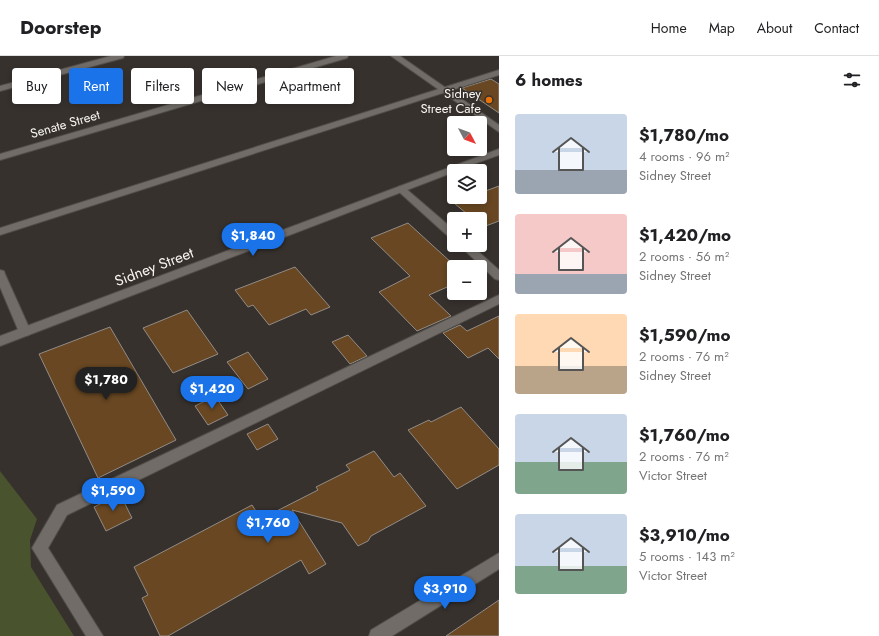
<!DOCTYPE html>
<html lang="en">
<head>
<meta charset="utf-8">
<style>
  body { margin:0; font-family:Jost,sans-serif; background:#f6f6f6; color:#202124; height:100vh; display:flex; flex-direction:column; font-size:15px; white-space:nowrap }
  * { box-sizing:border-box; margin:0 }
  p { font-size:13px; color:#757577 }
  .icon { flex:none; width:22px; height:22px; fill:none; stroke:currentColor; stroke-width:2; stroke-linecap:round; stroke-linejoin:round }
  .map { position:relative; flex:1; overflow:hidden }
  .drawer { display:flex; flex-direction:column; background:#fff; width:380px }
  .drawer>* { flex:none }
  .top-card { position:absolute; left:12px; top:12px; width:380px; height:36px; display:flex; gap:8px }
  .needle { width:26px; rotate:131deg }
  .fabs { position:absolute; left:447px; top:60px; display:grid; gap:8px }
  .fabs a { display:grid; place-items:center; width:40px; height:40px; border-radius:4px; background:#fff; box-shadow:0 2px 6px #0003; font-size:20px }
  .price { position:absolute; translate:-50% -34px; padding:0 9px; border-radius:14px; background:#1a73e8; color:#fff; font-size:13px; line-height:26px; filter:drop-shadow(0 1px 2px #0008) }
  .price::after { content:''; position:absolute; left:50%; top:24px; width:12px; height:9px; margin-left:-6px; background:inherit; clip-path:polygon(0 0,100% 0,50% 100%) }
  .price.selected { background:#222; color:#fff }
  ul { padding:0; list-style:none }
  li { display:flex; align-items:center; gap:12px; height:100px; padding:0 16px }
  li span { display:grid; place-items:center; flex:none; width:112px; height:80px; border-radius:4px; color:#555 }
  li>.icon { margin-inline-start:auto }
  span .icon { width:48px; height:48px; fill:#fffc; stroke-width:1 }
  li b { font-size:17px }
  h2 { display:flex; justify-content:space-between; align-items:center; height:48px; padding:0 16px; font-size:17px }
  .tag { padding:0 14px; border-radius:4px; background:#fff; box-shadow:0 2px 6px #0003; font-size:14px; line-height:36px }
  .tag.selected { background:#1a73e8; color:#fff }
  header { display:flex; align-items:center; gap:24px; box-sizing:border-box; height:56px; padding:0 20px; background:#fff; border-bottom:1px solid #e0e0e0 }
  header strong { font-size:19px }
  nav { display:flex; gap:22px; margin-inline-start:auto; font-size:14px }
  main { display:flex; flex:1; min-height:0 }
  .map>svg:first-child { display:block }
  .green { fill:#49532e }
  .building { fill:#684722; stroke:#928c87 }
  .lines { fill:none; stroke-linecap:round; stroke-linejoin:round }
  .lane-casing { stroke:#514e4a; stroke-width:2 }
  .street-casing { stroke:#514e4a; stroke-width:2 }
  .secondary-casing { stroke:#514e4a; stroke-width:2 }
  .lane { fill:#716c67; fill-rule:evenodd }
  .street { fill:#716c67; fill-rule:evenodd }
  .secondary { fill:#716c67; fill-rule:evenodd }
  .food-dot { fill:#e8710a; stroke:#36312d; stroke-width:1.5 }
  .labels { text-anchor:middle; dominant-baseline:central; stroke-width:3; stroke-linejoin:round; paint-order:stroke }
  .far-poi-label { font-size:13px; fill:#f7f4f1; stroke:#36312d; text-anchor:end }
  .far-street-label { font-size:13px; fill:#f7f4f1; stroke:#36312d }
  .street-label { font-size:15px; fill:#f7f4f1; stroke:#36312d }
</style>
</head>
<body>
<header>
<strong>Doorstep</strong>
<nav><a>Home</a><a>Map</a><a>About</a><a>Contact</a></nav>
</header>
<main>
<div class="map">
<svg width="499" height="580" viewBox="0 0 499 580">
  <rect width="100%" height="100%" fill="#36312d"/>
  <path class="green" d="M0,415l37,48 -7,21 1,27 43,69h-74z"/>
  <path class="building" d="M491,23l8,5v29l-37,-25z
    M499,130v35l-16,6 -3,-2v-6h-7l-19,-16 15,-6h11v-4z
    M408,167l46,42v19l-25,11 22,21 -34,15 -38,-39 31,-16 -39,-38z
    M295,211l35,40 -19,8 -5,-6 -37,16 -16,-20 -5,2 -13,-17z
    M187,254l31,44 -45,19 -30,-45z
    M499,260v43l-11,-11 -20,10 -25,-25 17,-8 7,6z
    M110,271l66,113 -78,38 -59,-124z
    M348,279l19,21 -17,8 -18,-22z
    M248,296l20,27 -20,10 -21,-27z
    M215,340l13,19 -20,10 -13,-19z
    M461,351l38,42v16l-42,24 -49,-59 21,-10 2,2z
    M268,368l10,15 -21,11 -10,-16z
    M374,395l20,26 6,-4 26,33 -55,30 -3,5 -10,5 -16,-23 -50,-13 34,54 -17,10 -8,-14 -133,76h-8l-18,-38 6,-3 -14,-28 118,-62 9,14 57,-29 -2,-3 34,-17 -4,-5z
    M120,438l12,24 -26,13 -12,-24z
    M499,544v36h-53z"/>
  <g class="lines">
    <g class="lane-casing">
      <path id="lane" d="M111,0h13l-1,2 -123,33v-5z
        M499,14v5l-499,160v-7z
        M499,239v9l-432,211 -19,33 55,88h-17l-54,-88 25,-43z"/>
    </g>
    <g class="street-casing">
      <path id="street" d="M336,0h12l-1,2 -347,102v-6z
        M391,0h9l99,69v7z
        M401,130l3,1 50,43v9l-4,-1 -52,-47 -2,-2 2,-2z
        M459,189h12l28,25v10l-4,-1z
        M0,214l4,1 1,3 26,58 -2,3 -4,1 -4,-1 -2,-3 -19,-45z
        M499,497v16l-107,67h-23l2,-6z"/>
    </g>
    <g class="secondary-casing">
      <path id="secondary" d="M499,93v6l-45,16v1l-454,174v-10z"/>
    </g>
    <use href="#lane" class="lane"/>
    <use href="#street" class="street"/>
    <use href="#secondary" class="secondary"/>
  </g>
  <circle class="food-dot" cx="489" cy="44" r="4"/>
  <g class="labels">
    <g class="far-poi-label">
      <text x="481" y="37">Sidney<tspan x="481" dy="15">Street Cafe</tspan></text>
    </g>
    <g class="far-street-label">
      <text transform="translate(65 68) rotate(-16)">Senate Street</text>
    </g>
    <g class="street-label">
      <text transform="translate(154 211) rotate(-21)">Sidney Street</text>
    </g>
  </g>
</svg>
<div class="fabs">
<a><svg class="needle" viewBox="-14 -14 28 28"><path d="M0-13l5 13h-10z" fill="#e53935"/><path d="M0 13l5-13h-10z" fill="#757577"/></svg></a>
<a><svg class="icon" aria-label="layers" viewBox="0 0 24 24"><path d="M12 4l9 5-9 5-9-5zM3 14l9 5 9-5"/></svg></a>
<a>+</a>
<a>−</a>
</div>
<b class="price" style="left:253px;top:201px">$1,840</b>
<b class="price selected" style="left:106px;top:345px">$1,780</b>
<b class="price" style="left:212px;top:354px">$1,420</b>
<b class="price" style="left:113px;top:456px">$1,590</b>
<b class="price" style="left:268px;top:488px">$1,760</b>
<b class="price" style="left:445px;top:554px">$3,910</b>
<div class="top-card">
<a class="tag">Buy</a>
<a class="tag selected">Rent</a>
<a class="tag">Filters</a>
<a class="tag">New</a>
<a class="tag">Apartment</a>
</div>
</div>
<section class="drawer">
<h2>6 homes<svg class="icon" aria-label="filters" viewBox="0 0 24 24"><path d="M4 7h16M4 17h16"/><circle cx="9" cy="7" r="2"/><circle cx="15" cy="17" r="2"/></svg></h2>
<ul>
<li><span style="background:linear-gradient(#c9d6e8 70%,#9aa5b1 0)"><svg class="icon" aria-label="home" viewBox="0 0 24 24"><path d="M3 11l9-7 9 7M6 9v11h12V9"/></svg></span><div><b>$1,780/mo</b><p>4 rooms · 96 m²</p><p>Sidney Street</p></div></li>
<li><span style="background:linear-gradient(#f6c9c9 75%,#9aa5b1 0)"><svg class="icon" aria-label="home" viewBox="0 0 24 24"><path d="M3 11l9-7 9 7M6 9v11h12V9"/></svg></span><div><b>$1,420/mo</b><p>2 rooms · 56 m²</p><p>Sidney Street</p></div></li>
<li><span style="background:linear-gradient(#ffd9b3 65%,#b9a48a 0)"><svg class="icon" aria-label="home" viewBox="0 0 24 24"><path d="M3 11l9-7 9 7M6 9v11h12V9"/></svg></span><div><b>$1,590/mo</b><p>2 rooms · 76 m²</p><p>Sidney Street</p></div></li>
<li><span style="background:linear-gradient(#c9d6e8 60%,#7fa58c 0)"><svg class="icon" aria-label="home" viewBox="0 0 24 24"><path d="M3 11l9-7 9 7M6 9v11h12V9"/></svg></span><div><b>$1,760/mo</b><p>2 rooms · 76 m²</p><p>Victor Street</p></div></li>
<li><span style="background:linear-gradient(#c9d6e8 65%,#7fa58c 0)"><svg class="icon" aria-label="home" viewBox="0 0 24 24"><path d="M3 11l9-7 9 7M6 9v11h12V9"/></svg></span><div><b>$3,910/mo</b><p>5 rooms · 143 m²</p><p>Victor Street</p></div></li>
</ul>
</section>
</main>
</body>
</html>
